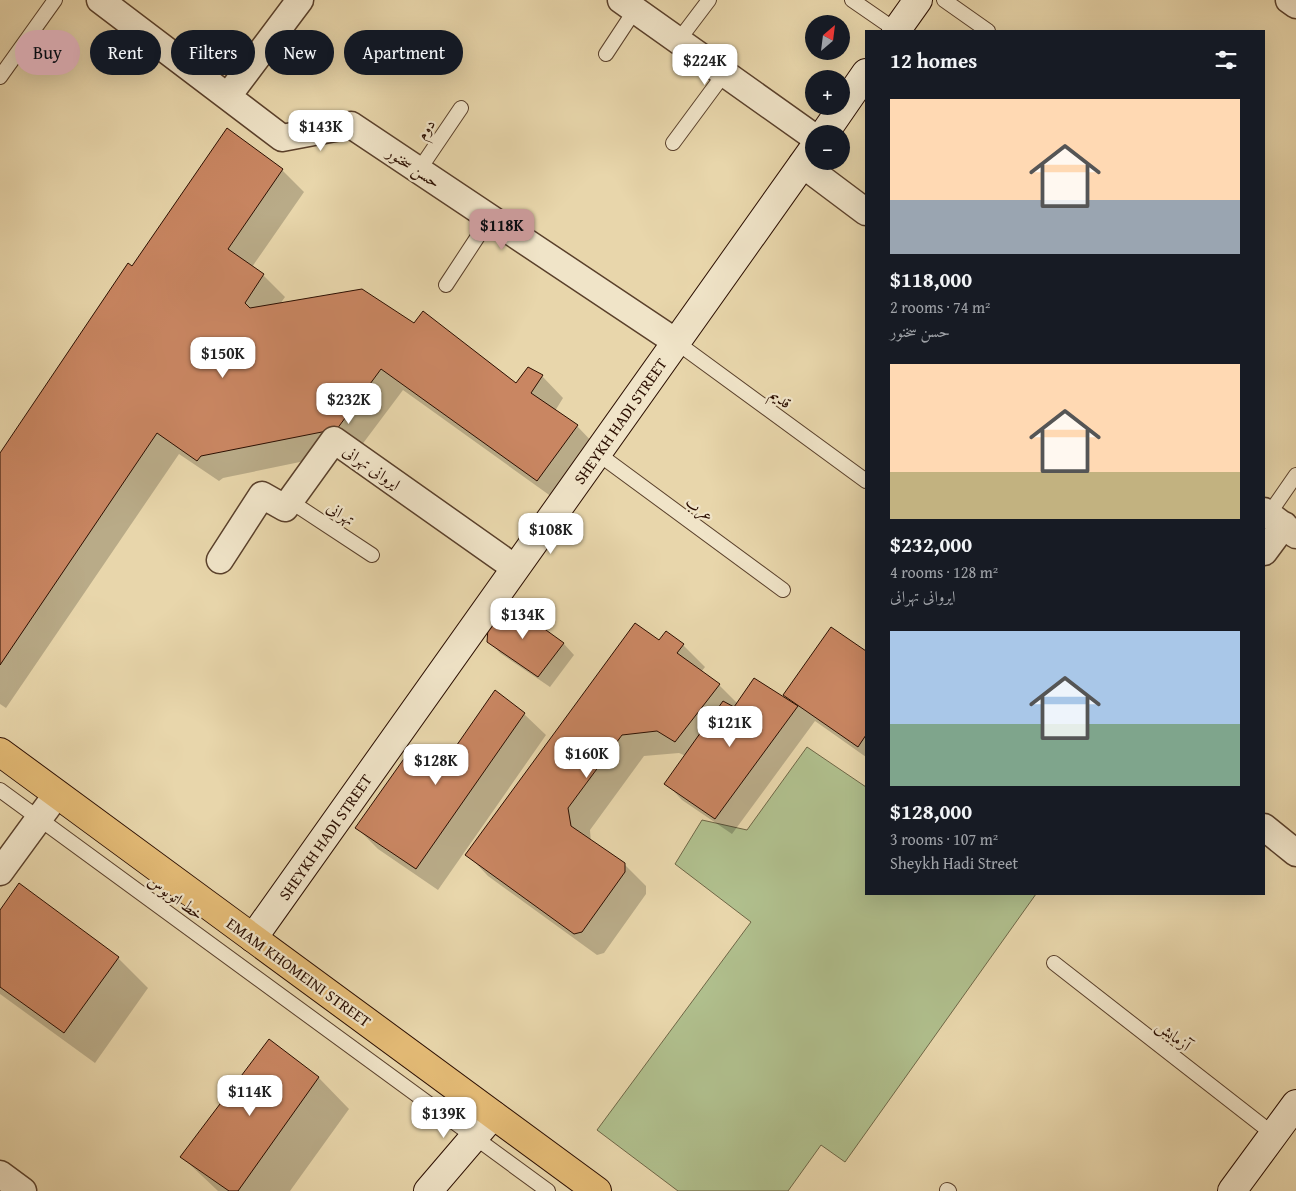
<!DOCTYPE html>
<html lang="en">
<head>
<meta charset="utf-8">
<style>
  body { margin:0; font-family:"Gentium Book Plus",Amiri,serif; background:#242831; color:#f1f3f6; height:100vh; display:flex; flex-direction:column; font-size:19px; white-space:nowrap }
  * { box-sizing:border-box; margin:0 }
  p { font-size:16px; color:#9ea1a6 }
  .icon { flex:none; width:28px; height:28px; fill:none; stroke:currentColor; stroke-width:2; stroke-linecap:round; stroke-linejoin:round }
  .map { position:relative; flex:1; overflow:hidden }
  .details { position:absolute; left:865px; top:30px; width:400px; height:865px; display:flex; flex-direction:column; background:#171b24; border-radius:0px; box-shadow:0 5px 20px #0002 }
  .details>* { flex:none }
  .guide { position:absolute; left:15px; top:30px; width:475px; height:45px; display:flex; gap:10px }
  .needle { width:32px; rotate:28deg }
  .tools { position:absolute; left:805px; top:15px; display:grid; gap:10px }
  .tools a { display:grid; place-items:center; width:45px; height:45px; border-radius:50%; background:#171b24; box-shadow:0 5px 20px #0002; font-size:25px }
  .price { position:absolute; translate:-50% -42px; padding:0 11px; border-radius:10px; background:#fff; color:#222; font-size:16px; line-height:32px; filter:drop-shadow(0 1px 2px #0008) }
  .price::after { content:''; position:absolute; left:50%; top:30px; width:15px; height:11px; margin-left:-8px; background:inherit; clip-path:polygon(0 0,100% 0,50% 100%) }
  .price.on { background:#c59692; color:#111 }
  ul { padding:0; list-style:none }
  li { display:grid; align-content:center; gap:10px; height:265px; padding:0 25px }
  li span { display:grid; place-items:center; height:155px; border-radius:0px; color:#555 }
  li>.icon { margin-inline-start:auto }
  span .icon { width:90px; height:90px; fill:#fffc; stroke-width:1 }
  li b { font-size:21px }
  h2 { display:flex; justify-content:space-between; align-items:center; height:60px; padding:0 25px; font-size:21px }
  .chip { padding:0 18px; border-radius:22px; background:#171b24; box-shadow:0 5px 20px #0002; font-size:18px; line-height:45px }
  .chip.on { background:#c59692; color:#111 }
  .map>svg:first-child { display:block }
  .green { fill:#b0bf8d; stroke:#6e6646 }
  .shadow { fill:#0003 }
  .building { fill:#c98662; stroke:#2b0e00 }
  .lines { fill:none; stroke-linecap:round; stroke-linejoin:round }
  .lane-casing { stroke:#5a402b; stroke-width:16 }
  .street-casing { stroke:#5a402b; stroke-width:29 }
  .secondary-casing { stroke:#2b0e00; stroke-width:30 }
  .primary-casing { stroke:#2b0e00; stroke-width:30 }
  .lane { stroke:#f0e4c8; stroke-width:14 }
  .street { stroke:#f0e4c8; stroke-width:26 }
  .secondary { stroke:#f0e4c8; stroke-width:28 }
  .primary { stroke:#e4bb76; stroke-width:28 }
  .labels { text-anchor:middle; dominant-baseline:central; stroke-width:4.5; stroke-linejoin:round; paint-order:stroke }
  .street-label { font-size:16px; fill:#2b0e00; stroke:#f0e4c8 }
</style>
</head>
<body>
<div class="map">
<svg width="1296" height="1191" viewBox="0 0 1296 1191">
  <rect width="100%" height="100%" fill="#e8d6ab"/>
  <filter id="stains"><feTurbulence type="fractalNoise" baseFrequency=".004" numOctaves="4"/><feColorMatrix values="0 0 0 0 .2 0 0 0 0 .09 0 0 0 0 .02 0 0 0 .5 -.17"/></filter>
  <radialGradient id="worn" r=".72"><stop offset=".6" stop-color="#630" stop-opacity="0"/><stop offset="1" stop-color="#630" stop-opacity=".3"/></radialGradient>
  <path class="green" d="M807,747l59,40v107h170l-191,268 -24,-17 -33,46h-110l-81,-61 154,-208 -76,-58 27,-44 45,10z"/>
  <path class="shadow" d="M227,130l55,40 22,22 -52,75 11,8 22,22 -5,7 135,21 102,59 25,-8 21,22 -8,13 22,15 21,22 -39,54 -156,-112 -45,60 -135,28 -4,3 -40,-27 -173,254 -6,-4v-249l133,-188z
    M507,604l57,40 10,11 -24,32 -50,-34 -11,-12z
    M831,628l35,24v105l-51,-36 -83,113 -50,-34 -16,-17 20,-27 -7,-3 -35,3 -54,74 1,12 33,22 22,22v8l-42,59 -7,2 -109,-79 -21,-22 199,-221 17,12 22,22 -4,5 18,13 19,19 46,-7z
    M524,714l22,21 -108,155 -60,-41 -22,-22 88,-60z
    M0,912l118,46 30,30 -53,75 -95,-69z
    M270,1041l49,37 30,31 -59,82h-72l-36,-34z"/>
  <path class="building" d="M227,128l56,41 -55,80 36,25 -19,29 5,5 112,-19 52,34 9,-12 93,72 12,-16 15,8 -12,18 47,32 -41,56 -156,-112 -44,60 -136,27 -4,5 -40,-28 -157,232v-212l128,-190 4,3z
    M507,602l57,41 -26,34 -51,-35 1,-14z
    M635,623l24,17 7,-9 18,13 -7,9 43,31 -45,58 -18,-11 -35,4 -54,73 3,18 54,37v9l-43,60 -8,2 -109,-79z
    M831,627l35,24v84l-8,12 -75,-52z
    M754,678l44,28 -83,113 -51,-35 59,-83 11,6z
    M495,690l30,23 -109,156 -61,-41 58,-82 30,19z
    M19,883l100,74 -55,76 -64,-46v-77z
    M269,1039l50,38 -81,114h-9l-49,-34z"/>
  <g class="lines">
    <g class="lane-casing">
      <path id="lane" d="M852,0l45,31
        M944,0l44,31
        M678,41l31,-41
        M606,54l29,-44
        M0,77l55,-77
        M673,143l51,-69
        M419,170l42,-62
        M446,285l44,-67
        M676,342l190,139
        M597,453l186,137
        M290,501l82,54
        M1269,514l27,-39
        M0,790l548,401
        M1054,963l219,171
        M947,1190l2,1"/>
    </g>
    <g class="street-casing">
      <path id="street" d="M100,0l182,138 69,-13 325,217
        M621,0l193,137
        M1289,0l7,5
        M228,96l72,-96
        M802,164l64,48
        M1264,511l32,24
        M1264,552l20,-27
        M220,560l42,-65 23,13 49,-68 181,128
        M1264,827l32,26
        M0,872l57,-78
        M0,1174l23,17"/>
    </g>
    <g class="secondary-casing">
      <path id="secondary" d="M896,31l22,-31
        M824,134l42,-61
        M253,938l561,-790
        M428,1191l65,-76
        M1232,1191l64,-87"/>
    </g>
    <g class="primary-casing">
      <path id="primary" d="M0,752l597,439"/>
    </g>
    <use href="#lane" class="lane"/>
    <use href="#street" class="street"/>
    <use href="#secondary" class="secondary"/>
    <use href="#primary" class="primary"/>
  </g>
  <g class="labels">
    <g class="street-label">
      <text transform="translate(425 129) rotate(-56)">دوم</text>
      <text transform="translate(414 167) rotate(34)">حسن سخنور</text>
      <text transform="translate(781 398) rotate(36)">قدیم</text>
      <text transform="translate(620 421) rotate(-55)">SHEYKH HADI STREET</text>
      <text transform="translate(372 467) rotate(35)">ایروانی تهرانی</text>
      <text transform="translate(700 508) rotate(36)">عرب</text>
      <text transform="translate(341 513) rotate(33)">تهرانی</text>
      <text transform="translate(325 837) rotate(-55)">SHEYKH HADI STREET</text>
      <text transform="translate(176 897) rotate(36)">خط اتوبوس</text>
      <text transform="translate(299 972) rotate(36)">EMAM KHOMEINI STREET</text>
      <text transform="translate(1174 1035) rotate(38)">آزمایش</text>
    </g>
  </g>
  <rect width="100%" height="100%" filter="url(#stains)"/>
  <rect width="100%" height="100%" fill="url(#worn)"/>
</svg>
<div class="tools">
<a><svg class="needle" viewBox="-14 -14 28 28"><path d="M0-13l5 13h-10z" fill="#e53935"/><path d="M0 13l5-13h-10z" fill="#9ea1a6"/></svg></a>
<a>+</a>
<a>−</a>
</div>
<b class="price" style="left:705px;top:86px">$224K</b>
<b class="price" style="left:321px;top:152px">$143K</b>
<b class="price on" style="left:502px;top:251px">$118K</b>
<b class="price" style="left:223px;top:379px">$150K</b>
<b class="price" style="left:349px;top:425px">$232K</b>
<b class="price" style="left:551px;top:555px">$108K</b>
<b class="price" style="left:523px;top:640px">$134K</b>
<b class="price" style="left:730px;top:748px">$121K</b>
<b class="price" style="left:587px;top:779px">$160K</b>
<b class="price" style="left:436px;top:786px">$128K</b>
<b class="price" style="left:250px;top:1117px">$114K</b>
<b class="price" style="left:444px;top:1139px">$139K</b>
<div class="guide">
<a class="chip on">Buy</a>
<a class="chip">Rent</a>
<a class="chip">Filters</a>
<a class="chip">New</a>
<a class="chip">Apartment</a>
</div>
<section class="details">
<h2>12 homes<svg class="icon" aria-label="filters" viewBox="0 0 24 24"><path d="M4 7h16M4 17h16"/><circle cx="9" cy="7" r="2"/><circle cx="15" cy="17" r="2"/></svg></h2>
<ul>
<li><span style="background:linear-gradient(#ffd9b3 65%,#9aa5b1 0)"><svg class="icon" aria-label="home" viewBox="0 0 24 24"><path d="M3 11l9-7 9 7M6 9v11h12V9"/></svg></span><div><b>$118,000</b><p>2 rooms · 74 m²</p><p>حسن سخنور</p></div></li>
<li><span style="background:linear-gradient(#ffd9b3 70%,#c2b280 0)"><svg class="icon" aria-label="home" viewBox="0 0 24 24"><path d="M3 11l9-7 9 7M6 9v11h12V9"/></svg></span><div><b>$232,000</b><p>4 rooms · 128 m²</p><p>ایروانی تهرانی</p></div></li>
<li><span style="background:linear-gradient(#a9c7e8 60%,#7fa58c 0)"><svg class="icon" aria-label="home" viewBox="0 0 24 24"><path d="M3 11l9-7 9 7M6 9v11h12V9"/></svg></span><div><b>$128,000</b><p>3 rooms · 107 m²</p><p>Sheykh Hadi Street</p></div></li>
</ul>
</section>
</div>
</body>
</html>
